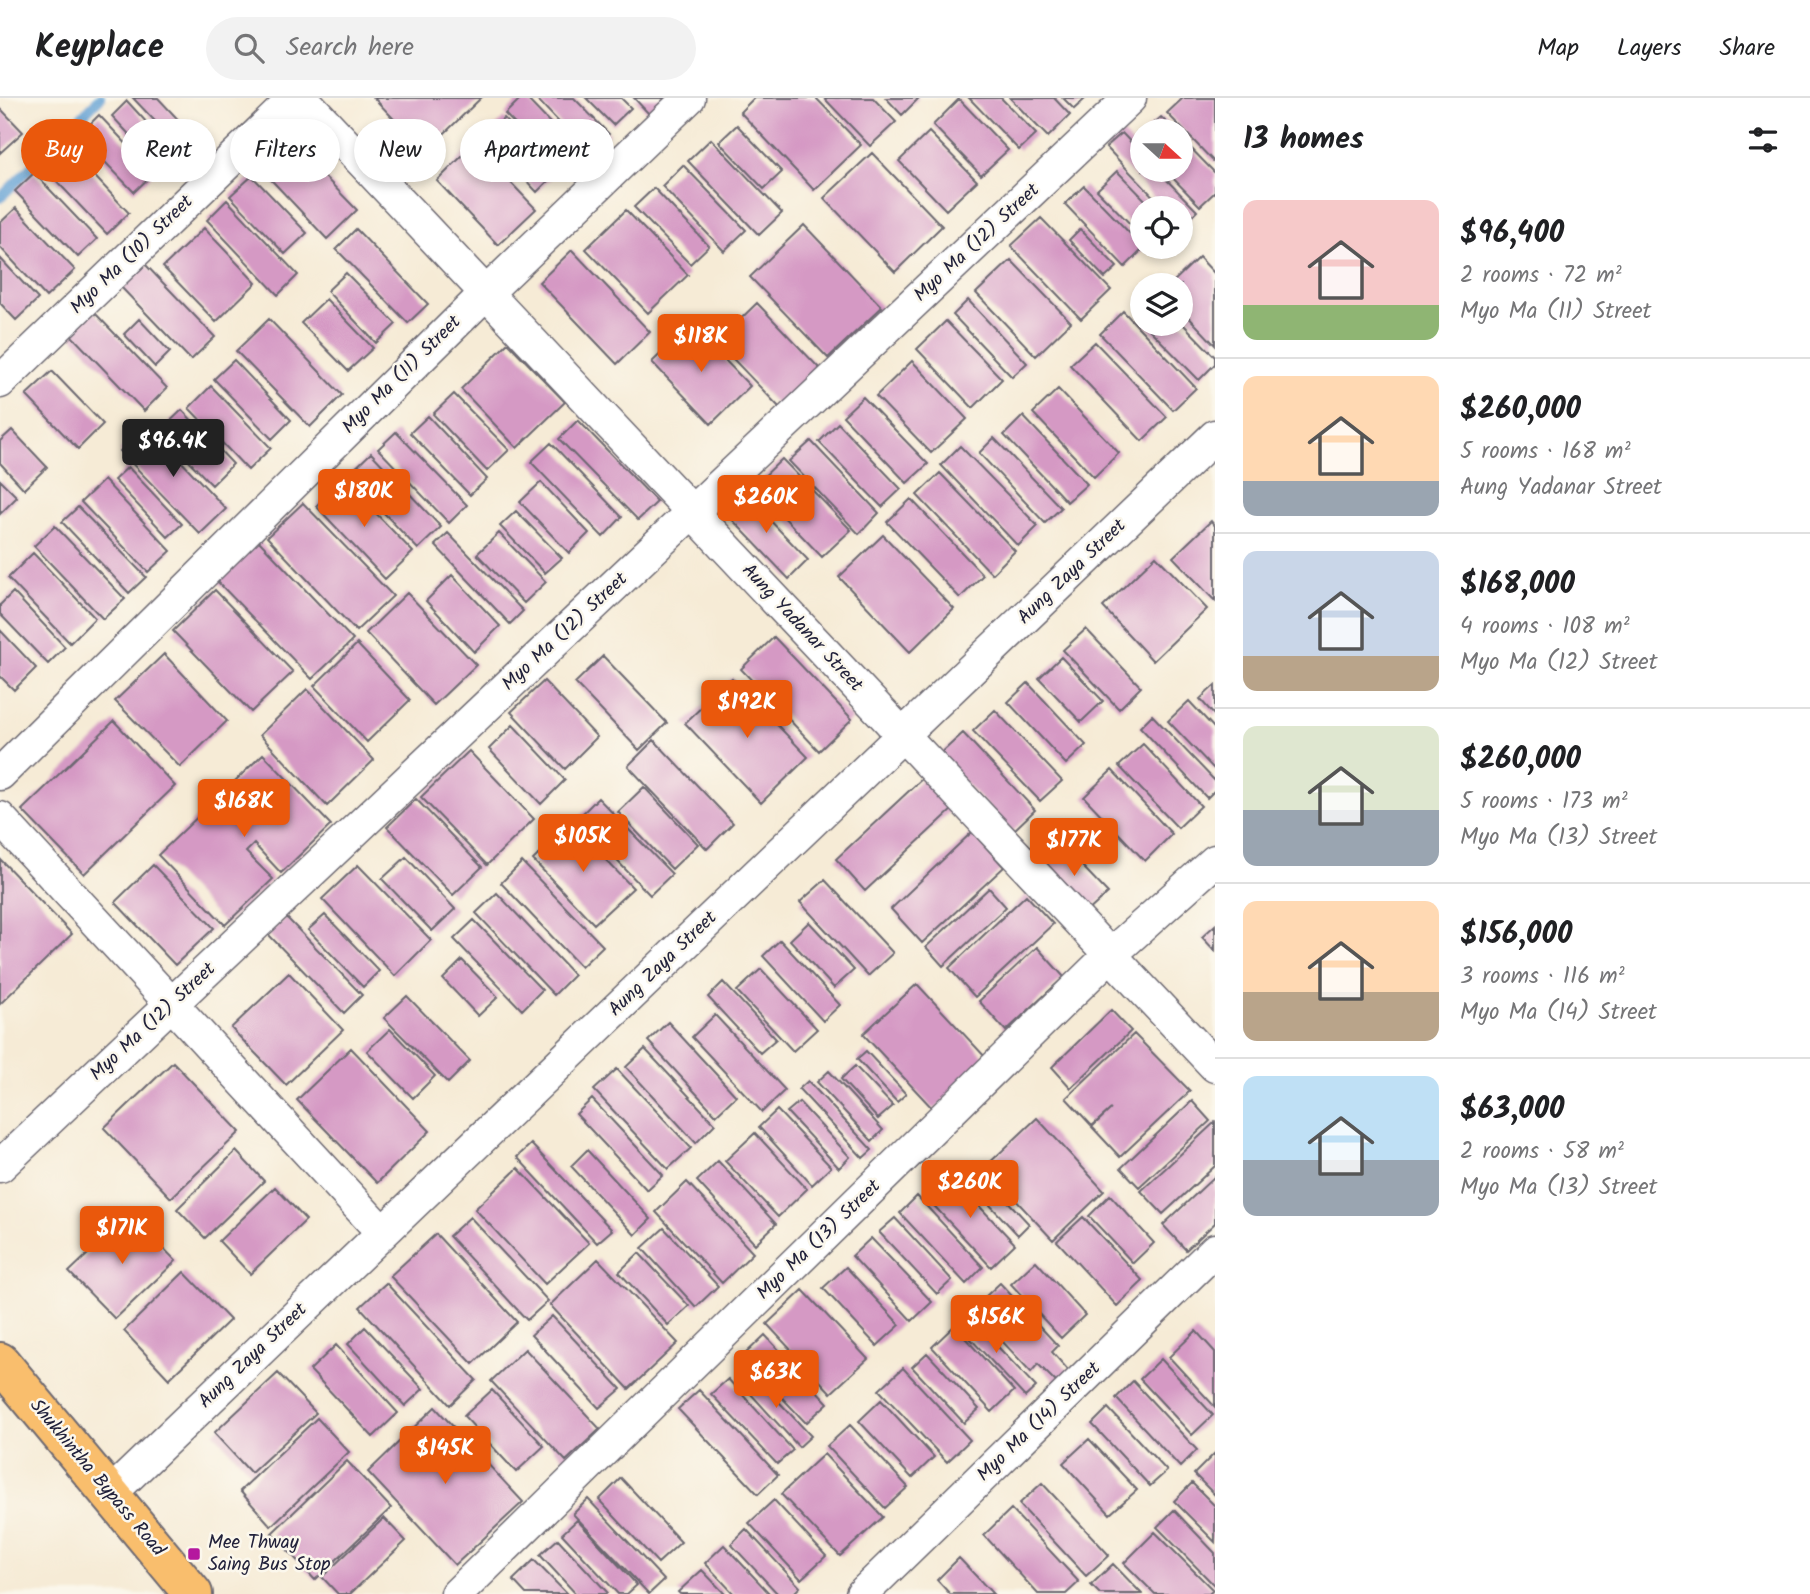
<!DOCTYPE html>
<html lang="en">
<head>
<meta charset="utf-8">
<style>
  body { margin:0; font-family:Kalam,sans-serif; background:#f2f2f2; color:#202124; height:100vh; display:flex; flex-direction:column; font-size:26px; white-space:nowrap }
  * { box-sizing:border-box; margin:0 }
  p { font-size:23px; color:#757577 }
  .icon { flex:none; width:38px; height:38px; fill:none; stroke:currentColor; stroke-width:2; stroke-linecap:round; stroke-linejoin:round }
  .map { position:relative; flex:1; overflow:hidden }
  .details { display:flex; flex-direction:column; background:#fff; width:595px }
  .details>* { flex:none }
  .hud { position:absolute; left:21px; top:21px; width:665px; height:63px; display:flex; gap:14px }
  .needle { width:46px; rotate:111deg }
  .tools { position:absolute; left:1130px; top:21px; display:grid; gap:14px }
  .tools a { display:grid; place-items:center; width:63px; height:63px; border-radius:50%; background:#fff; box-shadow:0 4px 10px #0003; font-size:35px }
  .price { position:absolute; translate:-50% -60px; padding:0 16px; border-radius:7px; background:#ea580c; color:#fff; font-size:23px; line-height:46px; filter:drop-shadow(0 2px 4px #0008) }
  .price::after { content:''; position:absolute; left:50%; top:42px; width:21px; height:16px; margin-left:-10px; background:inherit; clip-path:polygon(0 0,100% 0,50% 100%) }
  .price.current { background:#222; color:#fff }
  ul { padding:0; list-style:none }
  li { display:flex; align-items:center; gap:21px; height:175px; padding:0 28px }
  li+li { border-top:2px solid #e0e0e0 }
  li span { display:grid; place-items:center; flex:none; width:196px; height:140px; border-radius:14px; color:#555 }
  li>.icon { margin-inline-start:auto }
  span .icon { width:84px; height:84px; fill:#fffc; stroke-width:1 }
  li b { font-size:30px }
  h2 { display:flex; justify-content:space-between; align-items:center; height:84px; padding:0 28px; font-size:30px }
  .chip { padding:0 24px; border-radius:32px; background:#fff; box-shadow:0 4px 10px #0003; font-size:24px; line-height:63px }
  .chip.current { background:#ea580c; color:#fff }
  header { display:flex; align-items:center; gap:42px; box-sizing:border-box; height:98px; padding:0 35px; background:#fff; border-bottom:2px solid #e0e0e0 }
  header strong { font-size:33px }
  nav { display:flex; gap:38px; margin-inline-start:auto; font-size:24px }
  .search { width:490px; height:63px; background:#f2f2f2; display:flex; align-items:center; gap:18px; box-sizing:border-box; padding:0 24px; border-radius:38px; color:#757577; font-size:26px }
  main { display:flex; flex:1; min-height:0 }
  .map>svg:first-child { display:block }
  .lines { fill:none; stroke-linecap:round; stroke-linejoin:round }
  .stream { stroke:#62a0d4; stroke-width:10 }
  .building { fill:#d599c4 }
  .street-casing { stroke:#6c6871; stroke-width:35 }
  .primary-casing { stroke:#6c6871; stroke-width:42 }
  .street { stroke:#fff; stroke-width:32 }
  .primary { stroke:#f9be6d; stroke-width:38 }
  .poi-dot { fill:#b5179e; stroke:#fbf7ec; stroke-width:2.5 }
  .labels { text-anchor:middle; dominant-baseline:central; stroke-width:5; stroke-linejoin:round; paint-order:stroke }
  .street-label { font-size:19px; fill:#22223b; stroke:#fbf7ec }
  .poi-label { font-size:19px; fill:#22223b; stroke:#fbf7ec; text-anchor:start }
</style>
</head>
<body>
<header>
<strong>Keyplace</strong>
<div class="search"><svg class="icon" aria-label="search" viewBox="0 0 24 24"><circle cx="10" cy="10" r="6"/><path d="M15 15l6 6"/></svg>Search here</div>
<nav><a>Map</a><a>Layers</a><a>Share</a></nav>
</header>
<main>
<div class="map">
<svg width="1215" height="1496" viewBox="0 0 1215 1496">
  <rect width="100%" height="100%" fill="#fbf7ec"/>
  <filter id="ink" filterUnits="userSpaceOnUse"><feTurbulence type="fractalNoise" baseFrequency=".0143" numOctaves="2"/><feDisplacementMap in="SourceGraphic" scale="14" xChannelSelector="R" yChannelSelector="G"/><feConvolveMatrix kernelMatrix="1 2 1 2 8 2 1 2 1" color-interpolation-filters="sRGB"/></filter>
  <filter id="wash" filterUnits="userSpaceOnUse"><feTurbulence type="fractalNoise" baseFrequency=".00686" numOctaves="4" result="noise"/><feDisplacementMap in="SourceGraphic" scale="28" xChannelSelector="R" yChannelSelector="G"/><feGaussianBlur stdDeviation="1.57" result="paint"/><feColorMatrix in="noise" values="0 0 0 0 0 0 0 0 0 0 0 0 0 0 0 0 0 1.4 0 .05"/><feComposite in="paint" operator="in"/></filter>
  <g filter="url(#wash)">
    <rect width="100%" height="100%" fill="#f6ebd6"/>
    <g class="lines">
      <path class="stream" d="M0,100l100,-100"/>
    </g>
    <g id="blocks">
      <path class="building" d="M133,0h25l43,46 -12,13z
        M374,0h107l-56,54z
        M521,0h5l57,59 -19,18 -59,-61z
        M536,0h38l35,36 -20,20z
        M586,0h35l10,10 -18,17z
        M634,0h32l-17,16z
        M754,0h62l45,47 -47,45 -74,-78z
        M824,0h49l23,24 -26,24z
        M886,0h33l-17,17z
        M969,0h32l35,36 -17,16z
        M1010,0h44l16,17 -22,22z
        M1063,0h23l-12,11z
        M1183,0h32v65l-48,-50z
        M959,1l49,51 -27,25 -48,-50z
        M127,3l54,59 -15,14 -54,-58z
        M0,10l23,24 -23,21z
        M99,17l55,58 -20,19 -55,-57z
        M1161,19l14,14h-30z
        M504,20l52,55 -19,19 -52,-55z
        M737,27l45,47 -18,17 -45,-47z
        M929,34l48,49 -31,29 -47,-49z
        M1122,35l21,22v15h14l40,41 -16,16v-19h-17l-58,-61z
        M1181,40l34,35v19l-15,14 -35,-36h16z
        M711,41l71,74 -23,22 -71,-74z
        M289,42l68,70 -30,29 -67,-71z
        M474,46l62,65 -38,36 -61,-64z
        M71,53l58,62 -22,21 -59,-62z
        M872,55l70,73 -47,46 -71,-74z
        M683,67l63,65 -22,21 -62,-65z
        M1117,73l36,37h-10v23l-3,3 -43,-44z
        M34,75l63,66 -19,18 -63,-66z
        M252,78l55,57 -22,21 -55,-58z
        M1084,88l60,62 -19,19 -60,-63z
        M654,90l55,58 -19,18 -56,-57z
        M227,102l71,75 -20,20 -71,-75z
        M16,110l59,62 -29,27 -46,-50v-24z
        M626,112l62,65 -40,38 -62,-64z
        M1041,120l70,72 -30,29 -70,-73z
        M804,127l78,82 -54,51 -78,-81z
        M204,130l52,55 -40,39 -53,-55z
        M356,131l72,75 -20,19 -72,-74z
        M1080,131l37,38 -12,11 -36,-38z
        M572,152l78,82 -33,32 -78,-82z
        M1199,159l16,17v71l-34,-36v-24h-11z
        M0,160l38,41 -22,21 -16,-17z
        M1011,162l60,62 -35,34 -60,-63z
        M143,164l72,75 -24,23 -72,-75z
        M346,175l50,51 -20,19 -49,-52z
        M326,201l47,49 -25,23 -47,-48z
        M968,202l59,63 -15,14 -59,-62z
        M757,205l63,66 -40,39 -63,-66z
        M92,212l75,78 -23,23 -76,-79z
        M1123,213l73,77 -23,22 -73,-76z
        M139,221l31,33 -15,15 -31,-33z
        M269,221l73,76 -32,32 -74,-76z
        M946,223l56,58 -29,29 -56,-59z
        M1181,224l34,35v7l-16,16 -55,-56h37z
        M691,227l59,61 -39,38 -59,-62z
        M1095,244l72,75 -25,24 -72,-76z
        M508,245l57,59 -48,46 -56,-59z
        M234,262l57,60 -19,19 -58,-60z
        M912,263l55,58 -36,34 -55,-57z
        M52,273l51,53 -25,25 -52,-54z
        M211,288l60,62 -23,22 -59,-62z
        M1058,291l61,64 -25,24 -61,-64z
        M454,296l55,56 -22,21 -54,-57z
        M863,299l65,67 -21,19 -64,-67z
        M182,312l51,54 -21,21 -52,-54z
        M428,318l59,63 -17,16 -60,-62z
        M1023,318l64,68 -20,18 -63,-67z
        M578,322l79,82 -19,18 -79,-81z
        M838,325l63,66 -19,18 -63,-65z
        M147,327l79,84 -26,25 -80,-83z
        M12,332l35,37 -23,22 -24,-26v-22z
        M396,334l71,73 -18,18 -71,-74z
        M994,340l67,70 -16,15 -66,-70z
        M811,343l68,72 -20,21 -70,-73z
        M551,345l71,74 -19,20 -72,-75z
        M960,348l78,80 -20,20 -77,-81z
        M371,355l70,74 -23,22 -70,-74z
        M782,361l69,71 -29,27 -68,-71z
        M128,369l54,57 -14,13 -54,-57z
        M940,375l75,78 -23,23 -75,-79z
        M343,381l70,73 -28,27 -69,-73z
        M0,382l17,17 -17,17z
        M104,382l67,71 -23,21 -67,-70z
        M541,384l48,51 -20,20 -49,-51z
        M743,394l65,68 -19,19 -65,-68z
        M911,401l72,76 -23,23 -73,-76z
        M303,405l90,93 -37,35 -89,-94z
        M78,409l68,70 -17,16 -67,-71z
        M516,413l46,47 -17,15 -45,-47z
        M1211,423l4,5v75l-42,-44z
        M55,428l70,73 -22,20 -69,-73z
        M448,435l75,78 -13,13 -75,-79z
        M499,435l47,49 -22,21 -47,-49z
        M883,437l71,74 -44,43 -71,-75z
        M258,442l95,100 -41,39 -96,-99z
        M33,455l62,65 -25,25 -62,-65z
        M1156,458l51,53 -54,52 -50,-54z
        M452,477l48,51 -26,26 -48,-51z
        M215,492l78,82 -42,40 -78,-81z
        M13,494l52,55 -17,17 -48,-50v-9z
        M407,495l69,72 -42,40 -68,-72z
        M1086,531l55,58 -22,22 -56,-59z
        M0,532l36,38 -22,22 -14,-14z
        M774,539l78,82 -33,32 -78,-82z
        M357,546l53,56 -43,42 -53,-56z
        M164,556l63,67 -47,46 -65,-66z
        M603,558l64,67 -28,27 -64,-67z
        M1061,559l42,44 -22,21 -42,-44z
        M732,580l76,79 -47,46 -76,-80z
        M544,583l53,56 -32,32 -54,-57z
        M1028,585l58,62 -20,19 -58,-62z
        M1215,587v31l-15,-17z
        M307,591l67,71 -47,46 -67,-71z
        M1189,603l26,28v41l-47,-49z
        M995,612l67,71 -22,20 -67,-70z
        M1152,617l63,66v9l-8,8 -67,-71z
        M114,623l61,65 -91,88 -62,-64z
        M513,627l52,55 -24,24 -52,-55z
        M963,635l72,77 -23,22 -73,-77z
        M654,642l79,83 -26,26 -79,-83z
        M1143,646l58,62 -23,22 -59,-62z
        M469,653l65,68 -47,46 -66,-68z
        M263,656l68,71 -50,48 -27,-29 -8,8 27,27 -48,46 -67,-70z
        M1112,672l60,64 -27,27 -61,-64z
        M925,678l29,32 -89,83 -29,-32z
        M644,689l54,57 -26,25 -54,-57z
        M598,700l74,76 -22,21 -73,-76z
        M416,701l66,68 -29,28 -66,-68z
        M571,726l62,64 -39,36 -61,-64z
        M972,734l32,35 -82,76 -31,-34z
        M1061,746l47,49 -21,19 -46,-48z
        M406,759l49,52 -23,22 -50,-52z
        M0,761l72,75 -72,70z
        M522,764l81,84 -22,21 -80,-84z
        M153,767l61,63 -39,37 -60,-63z
        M358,767l73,75 -36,36 -73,-77z
        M825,782l68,73 -25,23 -68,-74z
        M989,790l17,19 -63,59 -17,-19z
        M497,795l77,82 -20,20 -78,-82z
        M1026,797l27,29 -78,73 -26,-29z
        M325,817l54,56 -16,16 -55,-57z
        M286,819l76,78 -18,18 -76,-79z
        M474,822l68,70 -20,20 -68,-71z
        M809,824l45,48 -20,18 -44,-48z
        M1215,827v26l-13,-14z
        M780,842l60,65 -17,16 -60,-65z
        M1037,849l27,30 -58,54 -27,-30z
        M462,862l36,37 -20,19 -35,-37z
        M761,871l56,60 -24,22 -56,-60z
        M289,875l54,57 -57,55 -55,-57z
        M723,884l53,57 -16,14 -52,-56z
        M917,886l70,75 -53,51 -71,-76z
        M407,898l63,65 -22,22 -64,-65z
        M1111,912l20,21 -60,57 -19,-21z
        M715,917l70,75 -23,22 -70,-75z
        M668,924l68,74 -20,19 -68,-74z
        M390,931l45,47 -22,22 -46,-47z
        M1134,936l56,57 -70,66 -28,-30 19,-18 -19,17 -26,-28z
        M351,950l79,83 -53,52 -80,-83z
        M645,951l70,75 -19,19 -70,-76z
        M866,953l40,43 -9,8 -40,-43z
        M173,964l67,70 -69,66 -67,-70z
        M855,968l38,40 -15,13 -37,-40z
        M617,971l74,79 -23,21 -74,-79z
        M829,973l54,59 -11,11 -55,-59z
        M808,983l64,69 -9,8 -64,-69z
        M592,1001l71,76 -16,15 -71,-76z
        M1192,1003l18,20 -71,66 -18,-19z
        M799,1004l51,55 -11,11 -52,-56z
        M777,1012l54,57 -19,18 -53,-58z
        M1037,1020l67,73 -51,49 -68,-73z
        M1215,1024v44l-52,48 -22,-23z
        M755,1035l52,56 -29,28 -53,-56z
        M531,1046l81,86 -15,13 -80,-86z
        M587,1052l64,69 -16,16 -64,-69z
        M236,1053l28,30 -59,57 -28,-29z
        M718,1063l58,63 -21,20 -58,-63z
        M972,1065l57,61 -11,11 -57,-61z
        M518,1070l71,75 -44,41 -70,-75z
        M949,1076l66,70 -24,23 -66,-71z
        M1215,1078v47l-29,27 -23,-25z
        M687,1084l66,71 -31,30 -66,-71z
        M275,1089l31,33 -56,54 -31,-33z
        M1110,1097l44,48 -21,20 -44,-47z
        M917,1098l66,71 -17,17 -66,-71z
        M130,1116l46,47 -61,58 -46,-47z
        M470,1119l78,84 -21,19 -78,-84z
        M1083,1119l60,64 -26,25 -60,-65z
        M895,1120l57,62 -15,14 -58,-62z
        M664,1130l54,58 -22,21 -54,-59z
        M436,1136l81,88 -44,42 -83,-88z
        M871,1140l61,64 -20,19 -60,-65z
        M639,1155l50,53 -21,19 -49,-53z
        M598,1161l80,84 -49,46 -79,-84z
        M1036,1163l49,54 -24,23 -50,-54z
        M846,1169l54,58 -23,21 -54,-58z
        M184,1174l46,48 -61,59 -45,-48z
        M386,1185l90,97 -26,25 -90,-98z
        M1000,1185l58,63 -6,6 17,19 -12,12 -19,-19 -7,8 -59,-63z
        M803,1192l65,69 -37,34 -64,-69z
        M966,1215l70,74 -11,10 -70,-75z
        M552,1218l69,73 -22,19 -68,-73z
        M954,1228l60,65 -22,21 -60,-65z
        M365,1229l58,62 -18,17 -57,-62z
        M1196,1233l19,21v55l-46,-50z
        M765,1237l63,68 -22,20 -63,-67z
        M336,1247l62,68 -25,24 -63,-67z
        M525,1251l75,80 -34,32 -75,-80z
        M927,1255l52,56 -15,14 -52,-56z
        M1161,1261l52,56 -21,20 -52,-56z
        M903,1270l67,72 -23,22 -68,-72z
        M751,1274l60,64 -12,11 -59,-65z
        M278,1275l38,40 -65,60 -37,-40z
        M728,1281l65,71 -16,14 -66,-70z
        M1133,1283l64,69 -17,17 -64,-69z
        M492,1292l52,56 -28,26 -52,-56z
        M699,1292l79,85 -20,19 -80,-85z
        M881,1302l53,57 -22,21 -53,-57z
        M435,1309l88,95 -68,63 -87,-93z
        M1108,1310l59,63 -17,15 -58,-62z
        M317,1320l32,34 -78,74 -31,-35z
        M850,1327l58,62 -23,21 -58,-62z
        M1089,1341l48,51 -27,24 -47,-51z
        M1215,1355v42l-21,-21z
        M824,1356l59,63 -43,39 -59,-62z
        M347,1363l44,47 -76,72 -43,-47z
        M621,1380l60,64 -23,21 -59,-63z
        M1042,1385l67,72 -23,21 -67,-72z
        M1192,1385l23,23v36l-41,-41z
        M588,1401l76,81 -15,14 -76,-80z
        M774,1402l52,56 -25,23 -52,-56z
        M1011,1411l68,73 -13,12h-28l-54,-59z
        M1174,1412l41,43v33l-58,-59z
        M384,1420l22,23 -56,53h-12l-16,-17z
        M577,1422l60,65 -10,9h-9l-56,-60z
        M746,1431l54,58 -7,7h-15l-47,-50z
        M1155,1434l58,58 -4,4h-54l-31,-31z
        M558,1441l49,53 -2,2h-29l-36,-39z
        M724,1447l46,49h-36l-29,-31z
        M959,1460l34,36h-43l-13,-14z
        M534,1462l33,34h-41l-13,-14z
        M1113,1466l29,30h-42l-9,-9z
        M702,1472l23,24h-45l-2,-2z"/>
    </g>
  </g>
  <g filter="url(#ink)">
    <use href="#blocks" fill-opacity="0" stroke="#6c6871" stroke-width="2"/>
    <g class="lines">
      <g class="street-casing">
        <path id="street" d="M302,0l913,968
          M0,284l295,-284
          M0,676l486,-481 203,-195
          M0,720l382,414
          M0,1068l1130,-1068
          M111,1395l1104,-1057
          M457,1496l653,-639 105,-94
          M862,1496l353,-344"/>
      </g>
      <g class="primary-casing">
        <path id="primary" d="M0,1264l193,232"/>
      </g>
      <use href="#street" class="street"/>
      <use href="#primary" class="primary"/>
    </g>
  </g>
  <rect class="poi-dot" x="187" y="1449" width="14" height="14" rx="3.5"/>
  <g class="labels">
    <g class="street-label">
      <text transform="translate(977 145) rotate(-43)">Myo Ma (12) Street</text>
      <text transform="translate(132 157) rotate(-44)">Myo Ma (10) Street</text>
      <text transform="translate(402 277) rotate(-45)">Myo Ma (11) Street</text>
      <text transform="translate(1072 474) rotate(-44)">Aung Zaya Street</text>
      <text transform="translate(802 530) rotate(47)">Aung Yadanar Street</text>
      <text transform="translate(565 534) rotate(-43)">Myo Ma (12) Street</text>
      <text transform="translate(663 866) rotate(-44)">Aung Zaya Street</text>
      <text transform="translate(153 924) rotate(-43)">Myo Ma (12) Street</text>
      <text transform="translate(819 1142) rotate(-44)">Myo Ma (13) Street</text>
      <text transform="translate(253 1258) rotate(-44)">Aung Zaya Street</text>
      <text transform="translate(1039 1324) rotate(-44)">Myo Ma (14) Street</text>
      <text transform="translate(97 1380) rotate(50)">Shukhintha Bypass Road</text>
    </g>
    <g class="poi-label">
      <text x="208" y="1445">Mee Thway<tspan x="208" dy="22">Saing Bus Stop</tspan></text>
    </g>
  </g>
</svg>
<div class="tools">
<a><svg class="needle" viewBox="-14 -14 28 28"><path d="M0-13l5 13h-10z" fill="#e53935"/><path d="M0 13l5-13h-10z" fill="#757577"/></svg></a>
<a><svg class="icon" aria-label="locate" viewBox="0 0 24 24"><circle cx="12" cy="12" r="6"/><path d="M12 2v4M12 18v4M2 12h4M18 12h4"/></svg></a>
<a><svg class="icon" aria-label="layers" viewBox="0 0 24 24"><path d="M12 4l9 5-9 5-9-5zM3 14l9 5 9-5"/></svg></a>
</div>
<b class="price" style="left:701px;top:276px">$118K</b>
<b class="price current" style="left:173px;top:381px">$96.4K</b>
<b class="price" style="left:364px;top:431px">$180K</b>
<b class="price" style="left:766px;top:437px">$260K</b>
<b class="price" style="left:747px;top:642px">$192K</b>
<b class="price" style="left:244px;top:741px">$168K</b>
<b class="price" style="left:583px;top:776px">$105K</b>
<b class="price" style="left:1074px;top:780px">$177K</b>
<b class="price" style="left:970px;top:1122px">$260K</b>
<b class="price" style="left:122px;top:1168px">$171K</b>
<b class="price" style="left:996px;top:1257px">$156K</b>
<b class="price" style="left:776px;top:1312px">$63K</b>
<b class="price" style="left:445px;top:1388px">$145K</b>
<div class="hud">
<a class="chip current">Buy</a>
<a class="chip">Rent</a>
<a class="chip">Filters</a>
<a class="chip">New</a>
<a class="chip">Apartment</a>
</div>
</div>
<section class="details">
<h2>13 homes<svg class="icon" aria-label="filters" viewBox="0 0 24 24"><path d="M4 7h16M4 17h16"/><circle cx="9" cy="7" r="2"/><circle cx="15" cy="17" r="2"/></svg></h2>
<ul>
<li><span style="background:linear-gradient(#f6c9c9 75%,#8fb573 0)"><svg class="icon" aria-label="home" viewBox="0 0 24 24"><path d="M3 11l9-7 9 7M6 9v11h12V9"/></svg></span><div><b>$96,400</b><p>2 rooms · 72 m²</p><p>Myo Ma (11) Street</p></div></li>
<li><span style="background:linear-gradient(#ffd9b3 75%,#9aa5b1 0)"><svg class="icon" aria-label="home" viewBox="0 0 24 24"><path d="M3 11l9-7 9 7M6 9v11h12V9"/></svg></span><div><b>$260,000</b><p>5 rooms · 168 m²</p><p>Aung Yadanar Street</p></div></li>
<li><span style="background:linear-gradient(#c9d6e8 75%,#b9a48a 0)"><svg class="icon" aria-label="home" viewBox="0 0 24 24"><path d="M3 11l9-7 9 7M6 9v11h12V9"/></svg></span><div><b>$168,000</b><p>4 rooms · 108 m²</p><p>Myo Ma (12) Street</p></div></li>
<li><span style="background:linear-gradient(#dfe7d0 60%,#9aa5b1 0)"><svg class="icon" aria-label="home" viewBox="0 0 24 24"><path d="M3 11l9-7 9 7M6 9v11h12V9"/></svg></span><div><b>$260,000</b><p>5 rooms · 173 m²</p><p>Myo Ma (13) Street</p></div></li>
<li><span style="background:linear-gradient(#ffd9b3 65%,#b9a48a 0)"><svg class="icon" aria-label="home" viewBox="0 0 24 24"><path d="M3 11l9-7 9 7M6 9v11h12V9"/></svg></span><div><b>$156,000</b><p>3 rooms · 116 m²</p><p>Myo Ma (14) Street</p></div></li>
<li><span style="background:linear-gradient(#bfe0f5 60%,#9aa5b1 0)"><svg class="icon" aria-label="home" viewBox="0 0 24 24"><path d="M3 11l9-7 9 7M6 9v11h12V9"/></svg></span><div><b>$63,000</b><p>2 rooms · 58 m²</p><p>Myo Ma (13) Street</p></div></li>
</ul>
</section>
</main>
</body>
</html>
